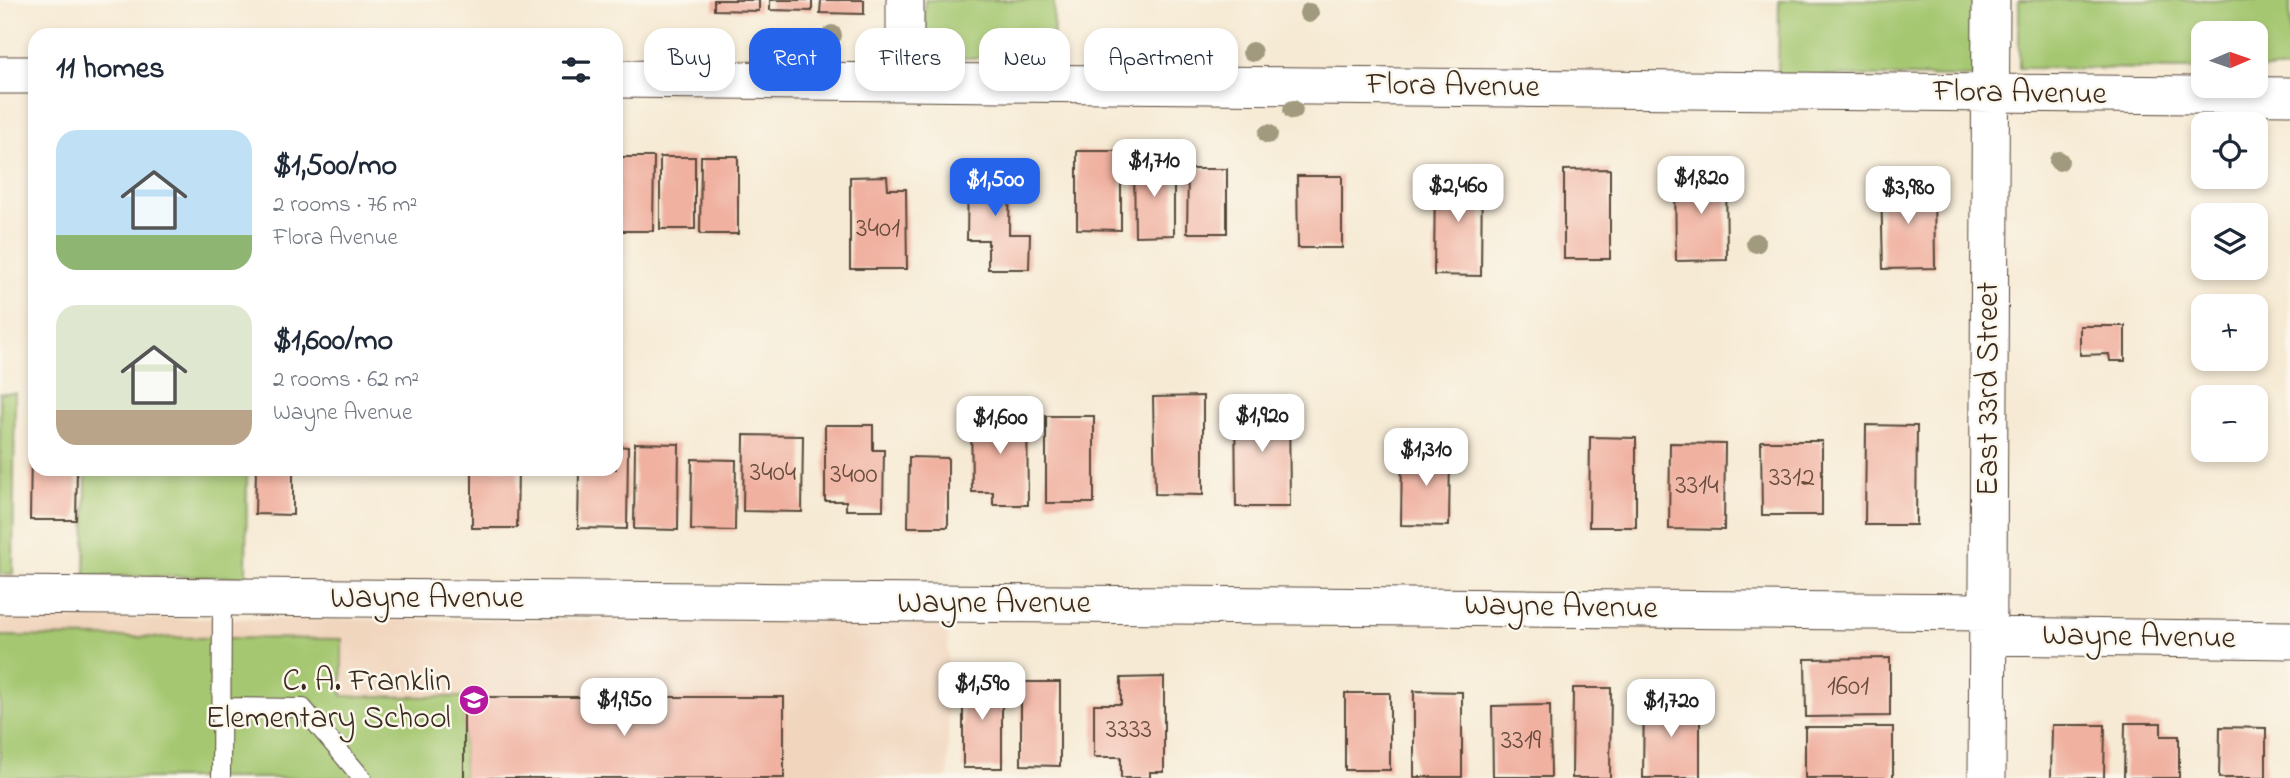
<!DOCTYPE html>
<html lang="en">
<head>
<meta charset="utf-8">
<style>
  body { margin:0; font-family:"Indie Flower",sans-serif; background:#f2f2f3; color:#1f2937; height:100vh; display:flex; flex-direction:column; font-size:26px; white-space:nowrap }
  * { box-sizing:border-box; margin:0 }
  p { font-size:23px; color:#747a83 }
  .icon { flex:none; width:38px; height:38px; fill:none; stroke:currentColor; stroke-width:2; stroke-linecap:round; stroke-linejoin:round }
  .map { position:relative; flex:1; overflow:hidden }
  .drawer { position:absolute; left:28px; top:28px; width:595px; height:448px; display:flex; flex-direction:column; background:#fff; border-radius:21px; box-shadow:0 4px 10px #0003 }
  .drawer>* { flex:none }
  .top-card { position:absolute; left:644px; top:28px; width:665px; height:63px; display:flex; gap:14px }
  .needle { width:46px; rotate:88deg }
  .buttons { position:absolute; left:2191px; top:21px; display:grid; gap:14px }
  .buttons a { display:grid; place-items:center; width:77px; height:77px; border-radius:14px; background:#fff; box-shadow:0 4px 10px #0003; font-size:35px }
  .price { position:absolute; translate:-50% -60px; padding:0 16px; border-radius:14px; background:#fff; color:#222; font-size:23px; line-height:46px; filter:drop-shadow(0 2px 4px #0008) }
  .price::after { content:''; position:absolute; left:50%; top:42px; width:21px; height:16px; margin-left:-10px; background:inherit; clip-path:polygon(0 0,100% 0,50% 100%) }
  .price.current { background:#2563eb; color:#fff }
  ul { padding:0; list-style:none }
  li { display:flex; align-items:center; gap:21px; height:175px; padding:0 28px }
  li span { display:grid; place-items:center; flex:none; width:196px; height:140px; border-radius:21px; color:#555 }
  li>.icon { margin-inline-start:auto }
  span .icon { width:84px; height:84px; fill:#fffc; stroke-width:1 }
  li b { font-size:30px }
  h2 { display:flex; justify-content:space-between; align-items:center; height:84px; padding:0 28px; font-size:30px }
  .chip { padding:0 24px; border-radius:21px; background:#fff; box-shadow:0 4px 10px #0003; font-size:24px; line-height:63px }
  .chip.current { background:#2563eb; color:#fff }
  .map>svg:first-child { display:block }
  .built { fill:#f1d5bd }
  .green { fill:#a5c771; stroke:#707848; stroke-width:2 }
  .building { fill:#f0b1a0 }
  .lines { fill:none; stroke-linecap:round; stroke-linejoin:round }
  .lane-casing { stroke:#574739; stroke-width:20 }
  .street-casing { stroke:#574739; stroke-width:39 }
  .lane { stroke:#fff; stroke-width:18 }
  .street { stroke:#fff; stroke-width:37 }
  .tree { fill:#a19a7e }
  .labels { text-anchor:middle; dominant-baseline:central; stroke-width:5; stroke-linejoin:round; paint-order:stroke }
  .number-label { font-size:28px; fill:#684c3e }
  .street-label { font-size:32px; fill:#3b2a1e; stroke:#fbf7ec }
  .poi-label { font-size:32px; fill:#3b2a1e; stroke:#fbf7ec; text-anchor:end }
</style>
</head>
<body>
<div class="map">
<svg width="2290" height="778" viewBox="0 0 2290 778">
  <rect width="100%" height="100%" fill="#fbf7ec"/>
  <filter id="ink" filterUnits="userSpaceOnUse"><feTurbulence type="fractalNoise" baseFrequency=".0143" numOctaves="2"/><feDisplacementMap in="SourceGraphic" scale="14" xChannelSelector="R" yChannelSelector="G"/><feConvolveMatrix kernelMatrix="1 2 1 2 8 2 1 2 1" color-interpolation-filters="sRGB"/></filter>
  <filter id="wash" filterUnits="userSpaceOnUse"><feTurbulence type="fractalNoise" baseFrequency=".00686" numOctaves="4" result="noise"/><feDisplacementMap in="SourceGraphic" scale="28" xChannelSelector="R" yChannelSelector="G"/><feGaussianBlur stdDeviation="1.57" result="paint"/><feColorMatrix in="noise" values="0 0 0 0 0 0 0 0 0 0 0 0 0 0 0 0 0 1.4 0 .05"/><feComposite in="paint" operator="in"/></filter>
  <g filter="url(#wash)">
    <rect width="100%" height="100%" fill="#f6ead4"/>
    <path class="built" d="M0,618l948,4v156h-948z"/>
    <path class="green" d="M925,0h129l-1,58h-107l-14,-6 -7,-8z
      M1779,0h196l-1,77 -196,-2z
      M2019,0h271v69h-34v-36h-53v36l-184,-1z
      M0,393h15l-2,181h-13z
      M86,469h161l-1,108 -161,-1z
      M0,636l342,3v57l122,1v81h-464z"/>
    <g id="blocks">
      <path class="building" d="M714,0h45v11l-45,-1z
        M770,0h42v11l-42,-1z
        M821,0h43v14l-44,-1z
        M1077,151h44v79l-44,-1z
        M701,156h37v78h-38z
        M618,157h36l-1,74h-36z
        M660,157h35v72h-35z
        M1134,163h40v72l-39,1z
        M968,165l42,1 -1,68h21l-1,35h-41v-29h-21z
        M1188,169h39v64h-40z
        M1610,169v90h-46v-89z
        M1435,171l47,1 -1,104 -47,-1z
        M1726,171l1,89 -51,1 -1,-89z
        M887,176l1,13h18l1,80h-57v-92z
        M1297,176h45v72h-44z
        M1934,183l1,85 -52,1 -2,-85z
        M2080,326h45v35h-15l-1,-7 -29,1z
        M1203,396v99l-48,-1 -2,-97z
        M1235,401h54l1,106h-54z
        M971,411h56l1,94h-35v-13h-21z
        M1046,416h48v87h-48z
        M825,425h48v25h11l-1,60h-37v-9h-21z
        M1866,425l51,1 -1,99h-51z
        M744,435l59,1 -1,76 -59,-1z
        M1590,437l46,1v89h-47z
        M1761,441h61v74h-60z
        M635,443l44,1 -1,86 -44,-1z
        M1670,443l55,1 -1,86 -55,-1z
        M616,446l12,1 -1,82 -49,-1 1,-59h37z
        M31,450h4v19h42l-1,51h-46z
        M1402,450l48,1 -1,75 -48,-1z
        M909,457l39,1v69h-40z
        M692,459l44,1 -1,71 -44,-1z
        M256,469h37v46l-38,-1z
        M472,469h46l-1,59h-45z
        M1890,658v58l-84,1 -1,-58z
        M963,677h39v91h-39z
        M1164,677v95h-14v6h-29v-21h-27v-53h27v-26z
        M1021,682h39v84l-39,-1z
        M1573,688h38l-1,90h-38z
        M1414,691l48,1v85h-48z
        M1345,693h45v77h-45z
        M1644,696h38v14h18v68h-57z
        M464,697h320v81h-320z
        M1550,705l1,72h-58l-1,-71z
        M2125,723h36v13h18v42h-55z
        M2052,725h53l-1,53h-53z
        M1805,727h88v51h-88z
        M2220,727l46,1v50h-47z"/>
    </g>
  </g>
  <g filter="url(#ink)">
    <use href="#blocks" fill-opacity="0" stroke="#574739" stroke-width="2"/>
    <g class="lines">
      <g class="lane-casing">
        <path id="lane" d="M221,707l82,1 59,70
          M221,778l1,-181"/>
      </g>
      <g class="street-casing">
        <path id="street" d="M0,75h35
          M616,79l1674,17
          M905,81v-81
          M0,595l1988,17
          M1988,636l302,4
          M1987,778l4,-778"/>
      </g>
      <use href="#lane" class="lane"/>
      <use href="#street" class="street"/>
    </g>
    <g class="tree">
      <circle cx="1309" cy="13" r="10"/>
      <circle cx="832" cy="35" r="10"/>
      <circle cx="1252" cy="52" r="10"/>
      <circle cx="1293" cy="110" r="10"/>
      <circle cx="1268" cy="134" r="10"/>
      <circle cx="2059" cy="161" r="10"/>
      <circle cx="1756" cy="243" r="10"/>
    </g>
  </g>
  <defs>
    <g id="school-disc" transform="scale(1.575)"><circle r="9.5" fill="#b5179e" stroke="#fbf7ec"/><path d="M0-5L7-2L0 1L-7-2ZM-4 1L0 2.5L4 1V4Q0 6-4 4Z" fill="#fff"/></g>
  </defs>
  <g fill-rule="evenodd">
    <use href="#school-disc" x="474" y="700"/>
  </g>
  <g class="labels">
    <g class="number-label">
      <text x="878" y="229">3401</text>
      <text x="773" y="473">3404</text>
      <text x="854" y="475">3400</text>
      <text x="1792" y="478">3312</text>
      <text x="1697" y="486">3314</text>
      <text x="1848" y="687">1601</text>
      <text x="1129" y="730">3333</text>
      <text x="1521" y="741">3319</text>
    </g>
    <g class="street-label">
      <text transform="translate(1453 87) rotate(1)">Flora Avenue</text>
      <text transform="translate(2020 94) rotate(1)">Flora Avenue</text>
      <text transform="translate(1989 389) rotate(-90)">East 33rd Street</text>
      <text x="427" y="599">Wayne Avenue</text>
      <text x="994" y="604">Wayne Avenue</text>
      <text transform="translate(1561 608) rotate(1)">Wayne Avenue</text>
      <text transform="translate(2139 638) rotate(1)">Wayne Avenue</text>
    </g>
    <g class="poi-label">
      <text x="451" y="682">C. A. Franklin<tspan x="451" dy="37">Elementary School</tspan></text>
    </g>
  </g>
</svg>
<div class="buttons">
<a><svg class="needle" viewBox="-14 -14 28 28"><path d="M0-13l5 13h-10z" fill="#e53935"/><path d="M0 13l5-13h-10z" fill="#747a83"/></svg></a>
<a><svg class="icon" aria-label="locate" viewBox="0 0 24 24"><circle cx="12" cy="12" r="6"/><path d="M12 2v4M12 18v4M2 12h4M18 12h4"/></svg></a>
<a><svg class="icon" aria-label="layers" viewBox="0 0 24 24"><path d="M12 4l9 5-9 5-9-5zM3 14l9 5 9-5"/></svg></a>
<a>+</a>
<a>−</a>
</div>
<b class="price" style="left:1154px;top:199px">$1,710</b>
<b class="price" style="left:1701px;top:216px">$1,820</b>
<b class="price current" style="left:995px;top:218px">$1,500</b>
<b class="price" style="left:1458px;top:224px">$2,460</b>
<b class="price" style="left:1908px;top:226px">$3,980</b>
<b class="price" style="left:1262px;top:454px">$1,920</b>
<b class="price" style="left:1000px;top:456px">$1,600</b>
<b class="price" style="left:1426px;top:488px">$1,310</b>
<b class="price" style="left:982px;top:722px">$1,590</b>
<b class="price" style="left:624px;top:738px">$1,950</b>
<b class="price" style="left:1671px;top:739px">$1,720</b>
<div class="top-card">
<a class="chip">Buy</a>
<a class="chip current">Rent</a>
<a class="chip">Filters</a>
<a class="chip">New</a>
<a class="chip">Apartment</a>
</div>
<section class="drawer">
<h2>11 homes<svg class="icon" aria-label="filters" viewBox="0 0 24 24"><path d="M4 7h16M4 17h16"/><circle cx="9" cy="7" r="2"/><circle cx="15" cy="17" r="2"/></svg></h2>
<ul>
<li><span style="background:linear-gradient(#bfe0f5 75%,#8fb573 0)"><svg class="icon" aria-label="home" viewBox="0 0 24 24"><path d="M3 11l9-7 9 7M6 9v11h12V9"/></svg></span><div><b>$1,500/mo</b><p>2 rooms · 76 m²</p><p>Flora Avenue</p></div></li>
<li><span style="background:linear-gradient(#dfe7d0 75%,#b9a48a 0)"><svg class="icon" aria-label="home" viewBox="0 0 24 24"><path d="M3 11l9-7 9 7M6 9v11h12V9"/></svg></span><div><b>$1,600/mo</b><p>2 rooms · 62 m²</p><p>Wayne Avenue</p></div></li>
</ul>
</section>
</div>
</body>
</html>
